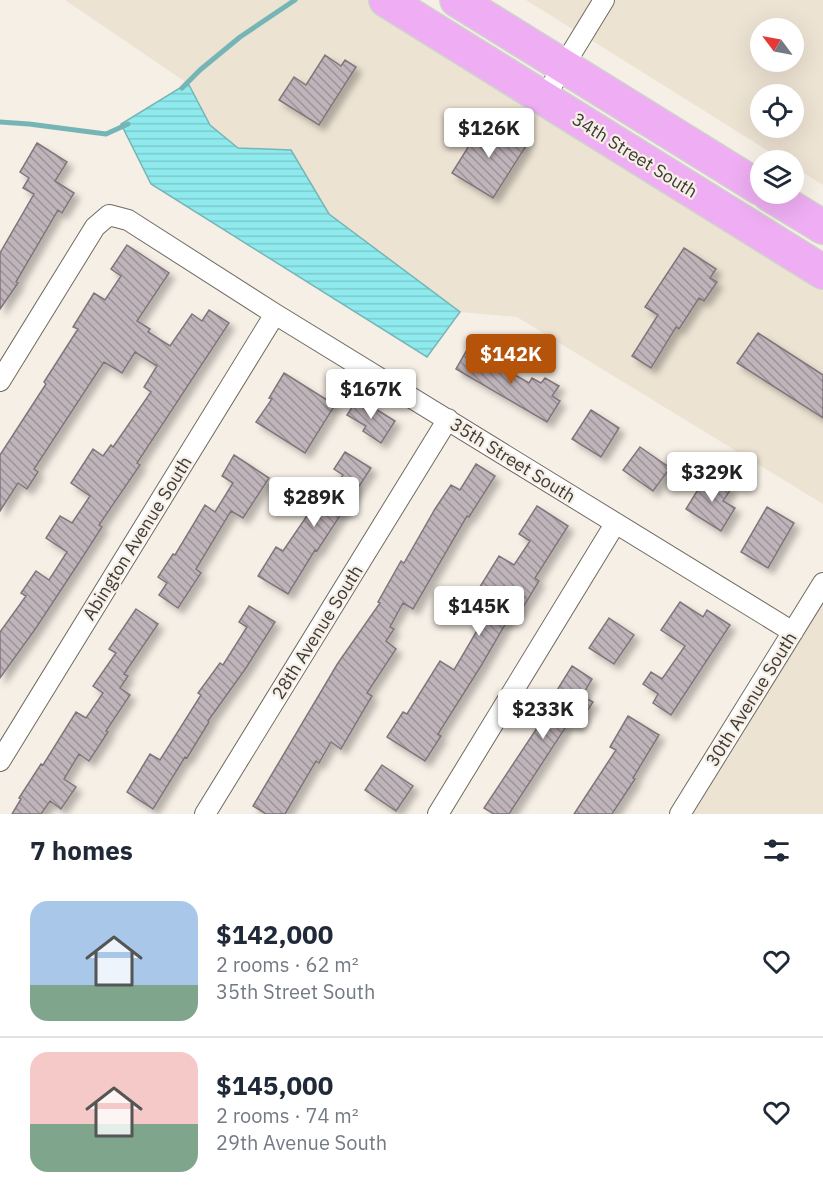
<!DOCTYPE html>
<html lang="en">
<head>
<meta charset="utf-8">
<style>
  body { margin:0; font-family:"IBM Plex Sans",sans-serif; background:#f6f6f7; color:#1f2937; height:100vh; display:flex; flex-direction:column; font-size:22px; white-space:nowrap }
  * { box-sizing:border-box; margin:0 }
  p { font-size:20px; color:#747a83 }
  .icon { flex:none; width:33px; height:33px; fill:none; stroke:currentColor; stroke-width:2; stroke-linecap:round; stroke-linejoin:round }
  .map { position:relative; height:814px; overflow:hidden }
  .drawer { display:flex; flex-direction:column; background:#fff; flex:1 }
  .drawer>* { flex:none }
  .needle { width:39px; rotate:302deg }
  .fabs { position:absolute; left:750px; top:18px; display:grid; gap:12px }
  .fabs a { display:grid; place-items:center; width:54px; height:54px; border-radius:50%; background:#fff; box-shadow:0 6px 24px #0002; font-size:30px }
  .price { position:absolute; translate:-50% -51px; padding:0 14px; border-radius:6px; background:#fff; color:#222; font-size:20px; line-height:39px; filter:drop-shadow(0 2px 3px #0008) }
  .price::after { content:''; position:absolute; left:50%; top:36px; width:18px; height:14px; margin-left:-9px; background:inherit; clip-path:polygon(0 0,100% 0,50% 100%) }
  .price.active { background:#b45309; color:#fff }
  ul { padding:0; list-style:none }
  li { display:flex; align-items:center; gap:18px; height:150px; padding:0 30px }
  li+li { border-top:2px solid #e0e1e3 }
  li span { display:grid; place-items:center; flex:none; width:168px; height:120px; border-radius:18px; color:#555 }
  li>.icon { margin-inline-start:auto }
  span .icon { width:72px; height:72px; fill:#fffc; stroke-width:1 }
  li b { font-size:26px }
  h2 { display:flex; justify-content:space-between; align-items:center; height:72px; padding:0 30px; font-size:26px }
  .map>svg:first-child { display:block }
  .built { fill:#ede3d3; fill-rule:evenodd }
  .water { fill:url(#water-rules); stroke:#76b5b6; stroke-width:1.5 }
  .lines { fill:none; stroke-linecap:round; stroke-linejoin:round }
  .stream { stroke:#76b5b6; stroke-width:5 }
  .building { fill:url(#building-back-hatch); stroke:#80767b; stroke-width:1.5; filter:url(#shadow) }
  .street-casing { stroke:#706b62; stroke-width:22 }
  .highway-casing { stroke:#d0d0cf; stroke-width:36 }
  .street { stroke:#fff; stroke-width:20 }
  .highway { stroke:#efaef3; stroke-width:33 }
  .labels { text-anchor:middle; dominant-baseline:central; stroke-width:4.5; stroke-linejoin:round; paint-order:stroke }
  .street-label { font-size:18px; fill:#3d3a37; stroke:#f6efe6 }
</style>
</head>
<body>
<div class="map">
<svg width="823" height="814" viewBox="0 0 823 814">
  <defs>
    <pattern id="water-rules" width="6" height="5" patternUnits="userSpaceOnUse" patternTransform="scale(1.5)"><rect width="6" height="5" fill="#8feaed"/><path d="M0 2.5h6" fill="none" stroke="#7cc9cc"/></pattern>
    <pattern id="building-back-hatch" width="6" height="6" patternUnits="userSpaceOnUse" patternTransform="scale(1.5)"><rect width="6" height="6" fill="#bfb4b9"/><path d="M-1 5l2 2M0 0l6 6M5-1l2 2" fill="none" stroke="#9c9397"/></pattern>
    <filter id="shadow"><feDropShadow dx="5.5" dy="5.5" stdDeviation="3" flood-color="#0004"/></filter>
  </defs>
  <rect width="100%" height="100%" fill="#f6efe6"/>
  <path class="built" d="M65,0h302l456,291v213l-306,-187 -57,-5 -131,-98 -38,-64 -53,-2 -28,-23 -23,-42z
    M526,0h67l-19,30z
    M615,0h208v185l-29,-18v-7h-11l-192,-120zM760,28h34v34h-34zM760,94h34v34h-34z
    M823,602v212h-132l106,-170z"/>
  <path class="water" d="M188,83l22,42 28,23 53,2 38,64 131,98 -33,45 -276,-173 -30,-60z"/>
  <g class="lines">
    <path class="stream" d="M182,88l18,-18 40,-33 55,-37
      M0,122l29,2 77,10 22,-10"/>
  </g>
  <path class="building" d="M325,55l16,11 4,-6 11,7 -37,58 -40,-25 15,-23 12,8z
    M485,120l41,26 -33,52 -41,-25z
    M37,143l30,19 -12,19 19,12 -12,20 -4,-3 -42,72 2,1 -18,26v-56l34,-59 -11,-6 6,-10 -9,-6z
    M127,245l42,28 -32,48 13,8 -2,3 22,14 22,-32 10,7 7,-11 20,13 -92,140 3,2 -41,60 3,2 -18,28 -48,73 -36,50v-46l26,-36 -5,-3 15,-22 13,9 18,-28 -21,-14 14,-22 12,7 18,-27 -19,-13 22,-34 10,7 8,-11 2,2 38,-55 -7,-5 13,-21 -22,-14 -13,21 -18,-11 -70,107 4,3 -11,17 -9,-6 -18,28v-56l46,-71 -2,-2 34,-53 -5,-2 21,-34 11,7 16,-24 -10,-7z
    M684,248l32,21 -6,9 7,4 -13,19 -5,-3 -20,31 -3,-2 -25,41 -19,-12 26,-41 -13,-8z
    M758,333l65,42v43l-86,-55z
    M468,348l61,35 3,-5 9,5 4,-5 14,8 -7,10 8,5 -13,21 -91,-53z
    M284,373l51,32 -30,48 -49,-31 16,-23 -3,-1z
    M358,398l37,23 -14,22 -18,-12 3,-5 -19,-11z
    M591,410l28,18 -18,29 -29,-18z
    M640,447l30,21 -17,23 -30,-21z
    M345,452l26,16 -54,83 -2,-1 -27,44 -30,-18 18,-29 7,4 32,-47 6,4 22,-33 -9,-6z
    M234,455l35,23 -26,40 -12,-7 -35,58 5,4 -23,35 -19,-13 8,-12 -9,-6 15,-23 2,1 30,-50 10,7 18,-29 -11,-7z
    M476,464l19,12 -26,41 -2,-1 -54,93 -10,-6 -13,24 4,2 -8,12 10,8 -29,44 5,3 -31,53 -10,-7 -12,21 -3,-2 -31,53h-19l-13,-8 85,-143 42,-60 -2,-1 23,-41 3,2 31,-54 16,-24 9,5z
    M707,475l24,14 -8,12 12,7 -14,23 -35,-22z
    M537,506l31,20 -33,52 4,3 -20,33 -6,-3 -32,55 -43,68 3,2 -16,25 -38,-24 16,-25 4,2 33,-53 14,9 41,-70 -17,-10 21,-34 15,9 16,-24 -11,-7z
    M767,507l27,16 -26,45 -27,-16z
    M680,602l23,15 4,-7 23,15 -59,90 -18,-12 5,-9 -15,-10 8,-12 11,7 23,-33 -24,-16z
    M249,606l26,16 -29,46 -38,53 1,1 -22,36 -2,-1 -32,52 -26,-17 23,-38 10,6 41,-65 -3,-2 22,-30 3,2 24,-38 -8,-5z
    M136,609l22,15 -34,50 4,2 -8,12 10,7 -24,36 2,1 -19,29 -10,-7 -15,25 12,8 -15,22 -11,-8 -9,13h-29l9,-15 -2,-1 22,-34 2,1 33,-53 10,6 17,-25 -10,-7 23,-33 -7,-4z
    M609,618l25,17 -20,29 -25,-16z
    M572,666l20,13 -10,17 11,6 -16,25 -8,-5 -60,92h-15l-10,-6 65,-98 -3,-2z
    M628,716l31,19 -26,43 2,1 -23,35h-38l42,-64 -6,-3z
    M382,765l31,21 -17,25 -31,-21z"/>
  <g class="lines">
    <g class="street-casing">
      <path id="street" d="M544,98l60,-98
        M0,381l95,-154 14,-12 19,5 147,94 518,318
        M0,761l275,-447
        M205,814l243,-395
        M438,814l177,-290
        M680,814l143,-231"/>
    </g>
    <g class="highway-casing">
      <path id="highway" d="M386,0l437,272
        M457,0l303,188
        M769,194l54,33"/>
    </g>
    <use href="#street" class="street"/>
    <use href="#highway" class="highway"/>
  </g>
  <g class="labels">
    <g class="street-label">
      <text transform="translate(635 155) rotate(32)">34th Street South</text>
      <text transform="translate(513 460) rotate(32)">35th Street South</text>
      <text transform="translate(137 538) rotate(-58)">Abington Avenue South</text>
      <text transform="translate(317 632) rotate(-58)">28th Avenue South</text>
      <text transform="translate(751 699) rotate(-58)">30th Avenue South</text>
    </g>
  </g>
</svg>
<div class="fabs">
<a><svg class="needle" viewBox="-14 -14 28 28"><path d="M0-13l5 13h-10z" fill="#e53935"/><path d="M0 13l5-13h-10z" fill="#747a83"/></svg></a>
<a><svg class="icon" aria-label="locate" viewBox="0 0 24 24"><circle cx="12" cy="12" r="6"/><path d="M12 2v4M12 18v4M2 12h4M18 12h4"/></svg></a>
<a><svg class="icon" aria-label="layers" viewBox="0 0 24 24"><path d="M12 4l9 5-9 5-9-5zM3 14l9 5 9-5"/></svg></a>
</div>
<b class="price" style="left:489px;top:159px">$126K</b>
<b class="price active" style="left:511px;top:385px">$142K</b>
<b class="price" style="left:371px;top:420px">$167K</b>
<b class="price" style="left:712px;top:503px">$329K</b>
<b class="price" style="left:314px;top:528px">$289K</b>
<b class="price" style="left:479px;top:637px">$145K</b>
<b class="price" style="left:543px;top:740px">$233K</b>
</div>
<section class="drawer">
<h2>7 homes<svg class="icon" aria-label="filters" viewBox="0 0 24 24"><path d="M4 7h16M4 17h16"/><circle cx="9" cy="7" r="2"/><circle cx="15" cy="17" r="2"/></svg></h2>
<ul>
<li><span style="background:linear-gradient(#a9c7e8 70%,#7fa58c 0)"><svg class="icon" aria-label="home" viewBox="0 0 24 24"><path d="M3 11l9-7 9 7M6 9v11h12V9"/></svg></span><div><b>$142,000</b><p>2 rooms · 62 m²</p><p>35th Street South</p></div><svg class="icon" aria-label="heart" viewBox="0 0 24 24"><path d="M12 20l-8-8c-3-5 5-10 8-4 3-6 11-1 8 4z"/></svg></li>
<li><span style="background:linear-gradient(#f6c9c9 60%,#7fa58c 0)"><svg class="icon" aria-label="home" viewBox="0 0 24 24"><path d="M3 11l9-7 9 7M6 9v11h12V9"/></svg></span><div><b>$145,000</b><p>2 rooms · 74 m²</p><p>29th Avenue South</p></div><svg class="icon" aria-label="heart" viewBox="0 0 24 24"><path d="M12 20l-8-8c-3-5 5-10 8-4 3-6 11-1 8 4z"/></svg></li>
</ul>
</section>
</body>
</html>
